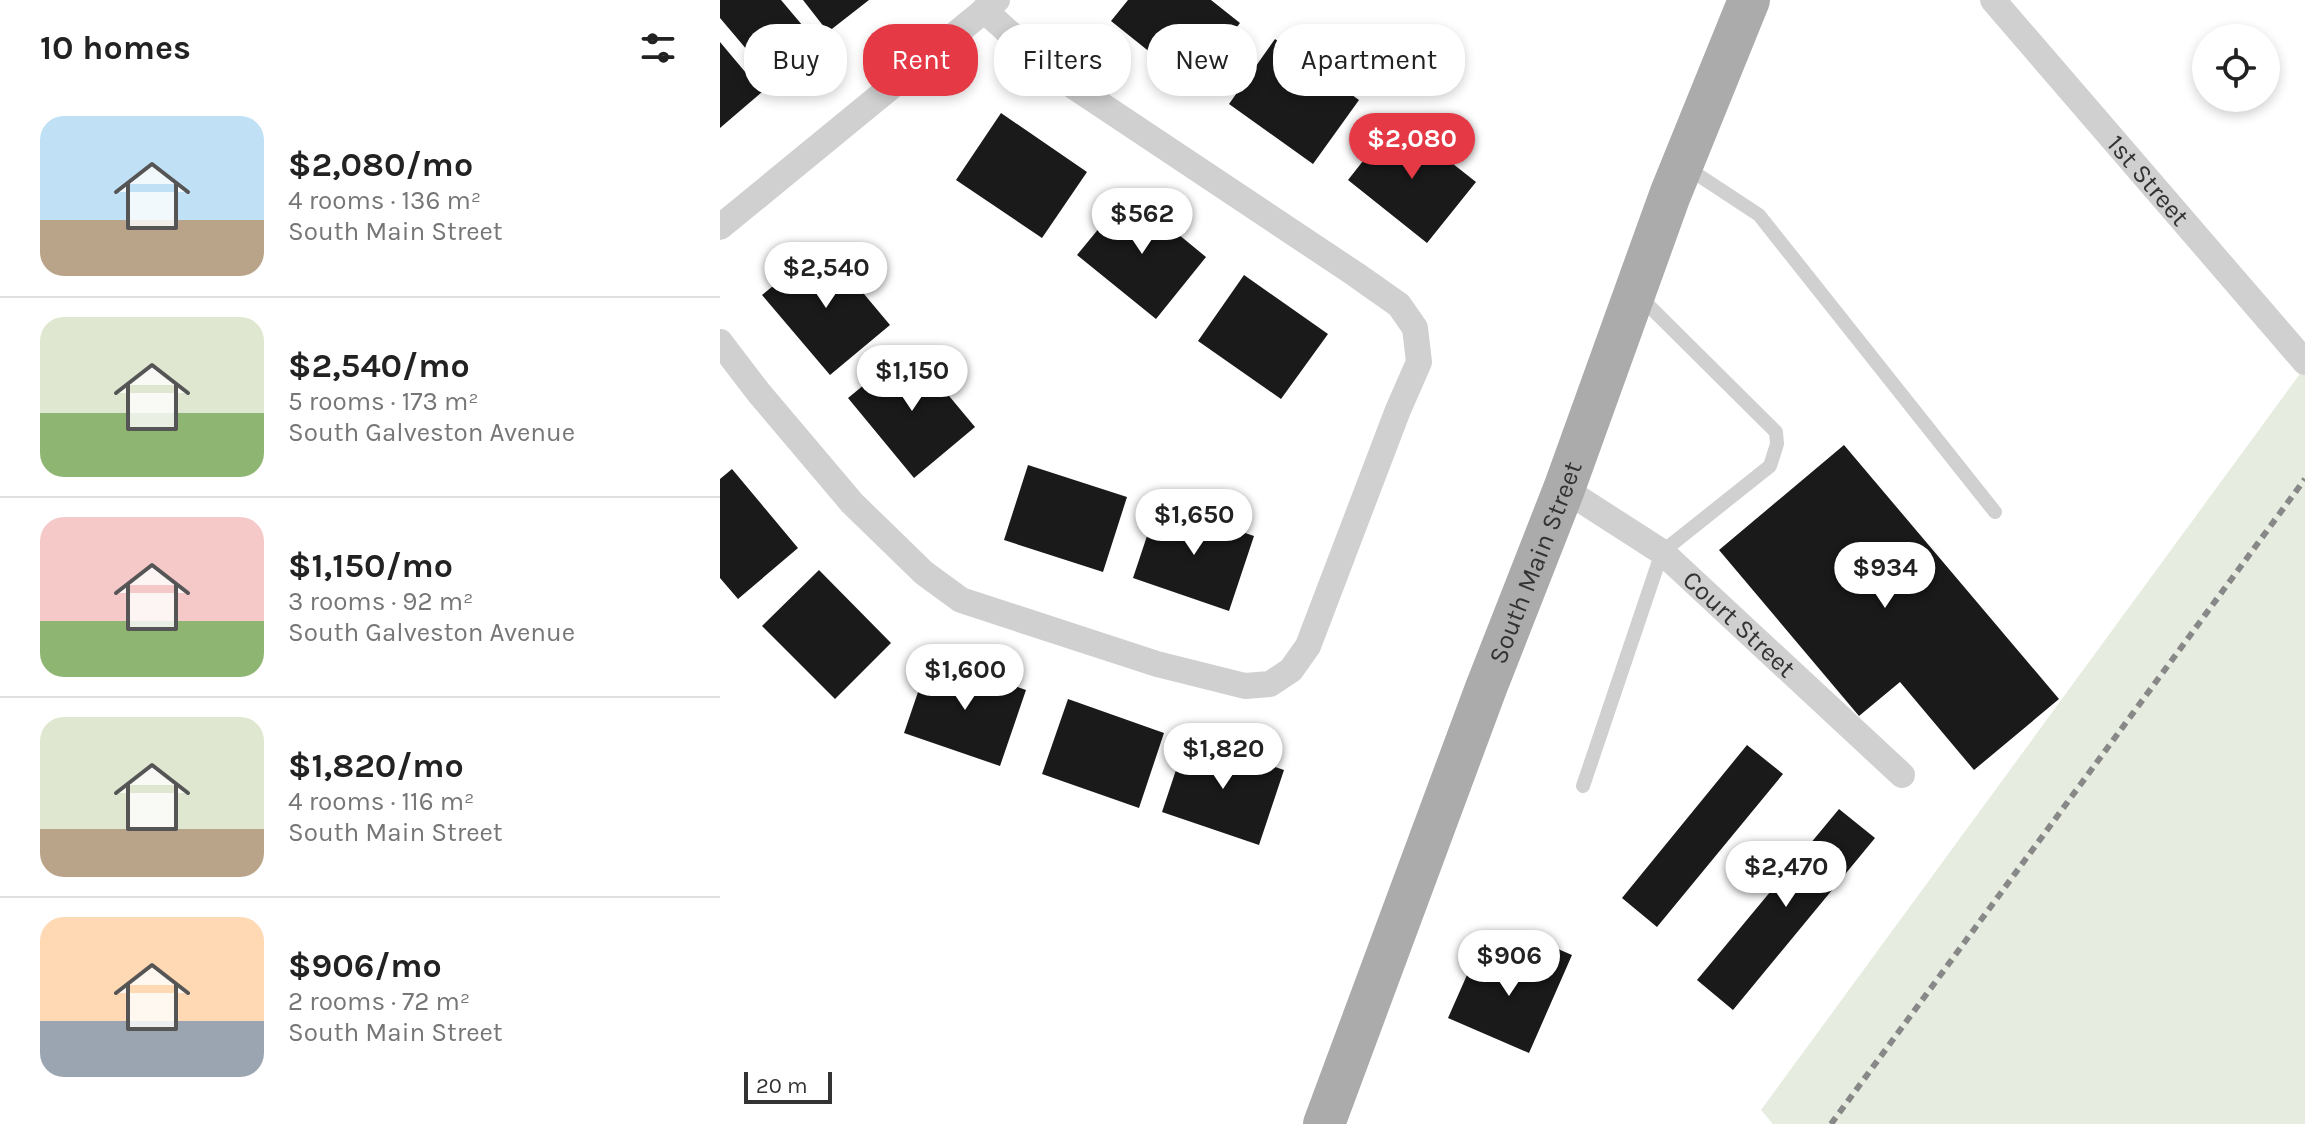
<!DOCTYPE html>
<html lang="en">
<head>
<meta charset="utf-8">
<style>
  body { margin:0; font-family:Karla,sans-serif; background:#f6f6f6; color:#222; height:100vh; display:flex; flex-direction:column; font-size:30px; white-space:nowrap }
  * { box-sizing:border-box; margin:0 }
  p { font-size:26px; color:#767676 }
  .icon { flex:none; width:44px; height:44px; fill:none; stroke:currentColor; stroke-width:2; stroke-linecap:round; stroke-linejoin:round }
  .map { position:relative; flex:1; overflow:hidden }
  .details { display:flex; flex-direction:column; background:#fff; width:720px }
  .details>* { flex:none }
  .guide { position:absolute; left:24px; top:24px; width:760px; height:72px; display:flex; gap:16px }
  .controls { position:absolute; left:1472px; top:24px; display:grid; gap:16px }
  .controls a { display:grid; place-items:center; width:88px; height:88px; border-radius:50%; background:#fff; box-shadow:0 4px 12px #0003; font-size:40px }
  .scale { position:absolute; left:24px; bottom:20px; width:88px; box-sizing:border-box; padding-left:8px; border:4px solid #333; border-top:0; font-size:22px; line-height:28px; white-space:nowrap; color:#333; -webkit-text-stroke:6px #fff; paint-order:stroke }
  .price { position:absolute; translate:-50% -68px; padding:0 18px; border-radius:28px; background:#fff; color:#222; font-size:26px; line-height:52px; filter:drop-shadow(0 2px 4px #0008) }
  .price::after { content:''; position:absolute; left:50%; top:48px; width:24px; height:18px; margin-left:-12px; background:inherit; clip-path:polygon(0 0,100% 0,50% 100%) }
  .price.active { background:#e63946; color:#fff }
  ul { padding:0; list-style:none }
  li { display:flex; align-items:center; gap:24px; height:200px; padding:0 40px }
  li+li { border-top:2px solid #e0e0e0 }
  li span { display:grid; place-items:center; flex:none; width:224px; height:160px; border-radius:24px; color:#555 }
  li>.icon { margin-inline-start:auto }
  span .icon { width:96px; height:96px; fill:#fffc; stroke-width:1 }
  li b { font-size:34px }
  h2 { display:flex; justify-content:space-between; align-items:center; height:96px; padding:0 40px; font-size:34px }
  .tag { padding:0 28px; border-radius:32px; background:#fff; box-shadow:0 4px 12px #0003; font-size:28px; line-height:72px }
  .tag.active { background:#e63946; color:#fff }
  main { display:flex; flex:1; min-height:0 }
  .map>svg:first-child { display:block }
  .green { fill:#e6ecdf }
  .building { fill:#1a1a1a }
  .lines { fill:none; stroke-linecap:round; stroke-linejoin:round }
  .service { stroke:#d0d0d0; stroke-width:14 }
  .minor { stroke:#d0d0d0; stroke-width:26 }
  .primary { stroke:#ababab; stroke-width:42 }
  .rail { stroke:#888; stroke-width:6; stroke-dasharray:8 6; stroke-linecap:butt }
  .labels { text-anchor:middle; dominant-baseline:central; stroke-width:8; stroke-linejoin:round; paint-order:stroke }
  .street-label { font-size:26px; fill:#333; stroke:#fff }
</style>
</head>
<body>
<main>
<section class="details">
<h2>10 homes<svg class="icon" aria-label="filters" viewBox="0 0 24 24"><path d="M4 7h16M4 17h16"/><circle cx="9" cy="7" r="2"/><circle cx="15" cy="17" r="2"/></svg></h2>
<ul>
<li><span style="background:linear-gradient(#bfe0f5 65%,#b9a48a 0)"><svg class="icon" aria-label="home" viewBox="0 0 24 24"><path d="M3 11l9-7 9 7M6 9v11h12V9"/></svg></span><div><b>$2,080/mo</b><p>4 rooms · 136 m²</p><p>South Main Street</p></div></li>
<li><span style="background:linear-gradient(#dfe7d0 60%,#8fb573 0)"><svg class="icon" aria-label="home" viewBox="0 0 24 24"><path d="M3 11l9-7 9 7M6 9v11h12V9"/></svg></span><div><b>$2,540/mo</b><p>5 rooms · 173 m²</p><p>South Galveston Avenue</p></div></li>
<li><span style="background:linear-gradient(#f6c9c9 65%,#8fb573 0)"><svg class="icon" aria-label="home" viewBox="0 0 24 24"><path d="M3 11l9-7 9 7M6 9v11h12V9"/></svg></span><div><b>$1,150/mo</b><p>3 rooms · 92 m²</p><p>South Galveston Avenue</p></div></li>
<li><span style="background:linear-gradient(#dfe7d0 70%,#b9a48a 0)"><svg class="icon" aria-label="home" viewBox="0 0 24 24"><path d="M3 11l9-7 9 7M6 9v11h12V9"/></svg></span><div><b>$1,820/mo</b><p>4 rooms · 116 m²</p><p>South Main Street</p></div></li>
<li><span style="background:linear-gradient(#ffd9b3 65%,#9aa5b1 0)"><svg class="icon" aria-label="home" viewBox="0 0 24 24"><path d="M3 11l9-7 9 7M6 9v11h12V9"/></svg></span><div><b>$906/mo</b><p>2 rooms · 72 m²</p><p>South Main Street</p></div></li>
</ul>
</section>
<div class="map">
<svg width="1585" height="1124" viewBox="0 0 1585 1124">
  <rect width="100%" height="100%" fill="#fff"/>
  <path class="green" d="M1585,367v757h-532l-12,-14z"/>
  <path class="building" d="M0,0h61l38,45 -44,38 -55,-65z
    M83,0h66l-41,32z
    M408,0h83l29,23 -49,62 -80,-64z
    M555,39l84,61 -46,64 -84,-60z
    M0,42l42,50 -42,36z
    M281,113l86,59 -45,66 -86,-58z
    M676,119l80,63 -49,61 -79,-63z
    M408,193l78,64 -50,62 -79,-64z
    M103,245l67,80 -60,50 -68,-80z
    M524,275l84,59 -47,65 -83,-58z
    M189,348l66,79 -61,51 -66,-80z
    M1124,445l215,254 -85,71 -74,-88 -41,34 -140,-166z
    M308,465l99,32 -24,75 -99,-32z
    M12,469l66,79 -60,51 -18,-21v-99z
    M438,503l96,33 -25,75 -96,-33z
    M99,570l72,73 -56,56 -73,-73z
    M210,657l96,33 -26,76 -96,-33z
    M348,699l96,34 -25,75 -97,-34z
    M467,737l97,33 -25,75 -97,-33z
    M1027,745l36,29 -126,153 -35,-29z
    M1119,809l36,29 -142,172 -36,-30z
    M831,946l21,9 -43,98 -81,-35 30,-68 60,27z"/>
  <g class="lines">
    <path class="service" d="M966,167l73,48 236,297
      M863,786l79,-234 108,-86 7,-22 -1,-12 -138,-137"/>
    <g class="minor">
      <path id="s1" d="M1273,0l312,362"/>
      <path d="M0,227l277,-227"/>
      <path d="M0,342l39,51 93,110 72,70 37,27 196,64 88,22 25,-2 21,-14 17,-24 90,-236 21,-48 -4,-34 -16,-23 -44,-31 -300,-200 -71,-64"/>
      <path id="s2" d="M844,489l98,63 240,223"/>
    </g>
    <path class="primary" id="s3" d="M604,1124l162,-436 78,-199 106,-294 79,-195"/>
    <path class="rail" d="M1111,1124l474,-645"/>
  </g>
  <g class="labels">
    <g class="street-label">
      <text stroke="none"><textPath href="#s1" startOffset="238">1st Street</textPath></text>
      <text stroke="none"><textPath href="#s3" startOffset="600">South Main Street</textPath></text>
      <text stroke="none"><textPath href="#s2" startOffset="222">Court Street</textPath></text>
    </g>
  </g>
</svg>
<div class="controls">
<a><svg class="icon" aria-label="locate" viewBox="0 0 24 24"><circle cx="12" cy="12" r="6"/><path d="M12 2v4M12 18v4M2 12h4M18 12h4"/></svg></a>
</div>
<div class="scale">20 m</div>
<b class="price active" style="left:692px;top:181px">$2,080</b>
<b class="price" style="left:422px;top:256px">$562</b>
<b class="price" style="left:106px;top:310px">$2,540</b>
<b class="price" style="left:192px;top:413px">$1,150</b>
<b class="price" style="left:474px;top:557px">$1,650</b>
<b class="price" style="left:1165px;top:610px">$934</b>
<b class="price" style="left:245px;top:712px">$1,600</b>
<b class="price" style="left:503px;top:791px">$1,820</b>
<b class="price" style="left:1066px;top:909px">$2,470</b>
<b class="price" style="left:789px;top:998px">$906</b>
<div class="guide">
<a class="tag">Buy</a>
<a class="tag active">Rent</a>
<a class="tag">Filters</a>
<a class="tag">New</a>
<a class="tag">Apartment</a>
</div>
</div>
</main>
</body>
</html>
